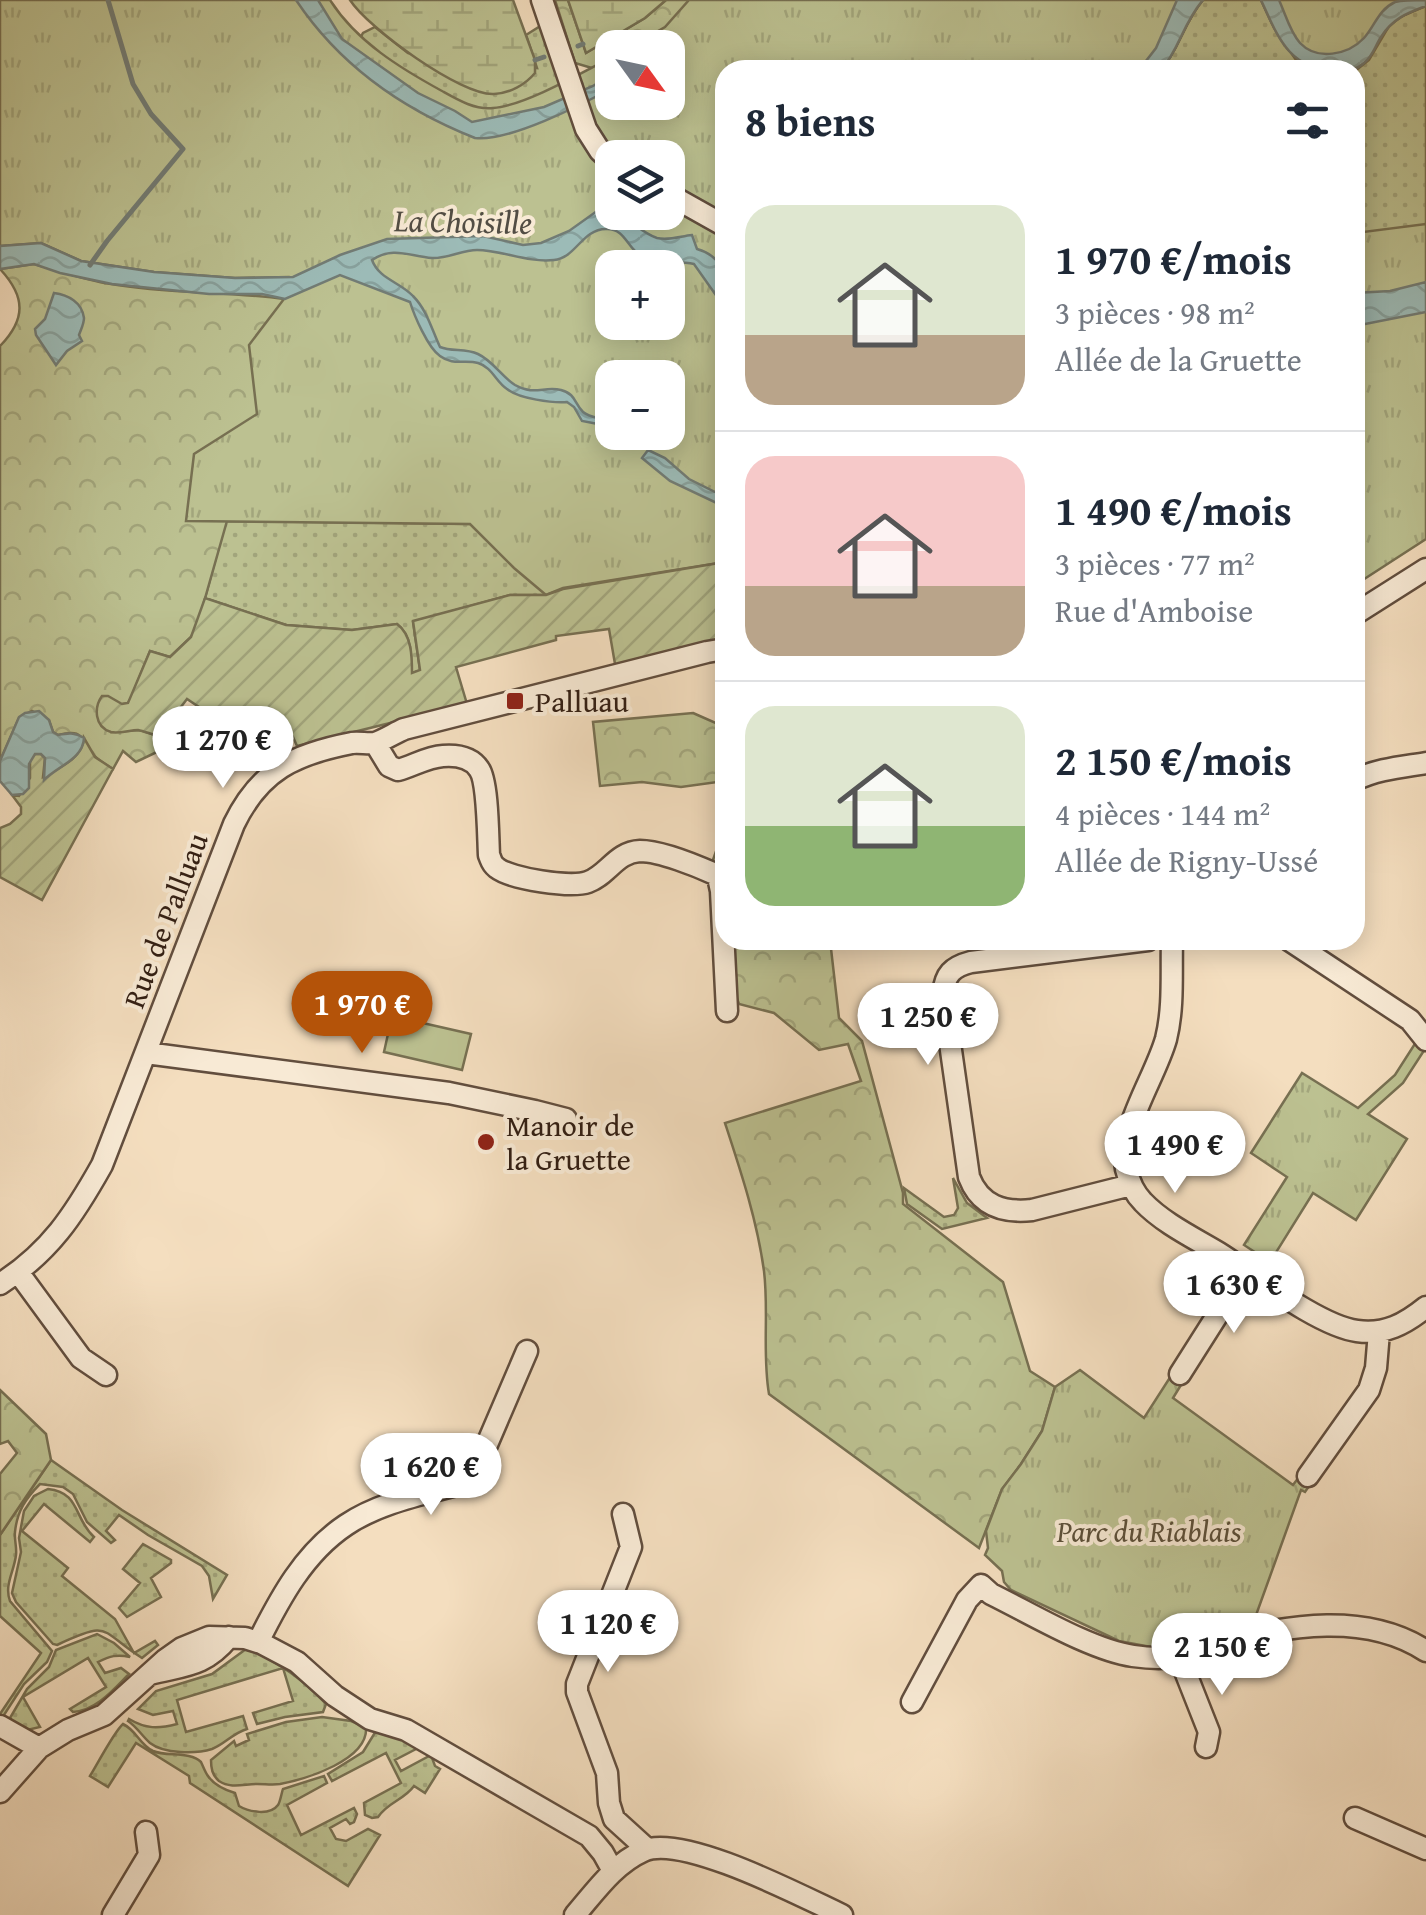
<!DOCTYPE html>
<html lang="fr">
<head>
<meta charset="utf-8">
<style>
  body { margin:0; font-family:"Gentium Book Plus",serif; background:#f6f6f7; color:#1f2937; height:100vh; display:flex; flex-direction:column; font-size:38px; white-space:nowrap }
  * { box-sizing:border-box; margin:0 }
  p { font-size:32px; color:#747a83 }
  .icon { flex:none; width:55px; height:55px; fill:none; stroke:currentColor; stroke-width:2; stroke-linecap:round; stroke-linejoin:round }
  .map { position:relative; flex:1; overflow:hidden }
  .sheet { position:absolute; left:715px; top:60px; width:650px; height:890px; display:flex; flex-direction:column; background:#fff; border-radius:30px; box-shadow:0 5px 25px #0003 }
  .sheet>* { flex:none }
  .needle { width:65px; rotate:123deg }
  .buttons { position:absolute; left:595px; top:30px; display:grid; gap:20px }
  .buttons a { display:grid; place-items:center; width:90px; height:90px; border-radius:20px; background:#fff; box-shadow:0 5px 25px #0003; font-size:50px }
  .price { position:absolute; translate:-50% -85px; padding:0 22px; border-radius:35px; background:#fff; color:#222; font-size:32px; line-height:65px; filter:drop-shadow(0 2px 5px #0008) }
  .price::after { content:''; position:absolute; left:50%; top:60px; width:30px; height:22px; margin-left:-15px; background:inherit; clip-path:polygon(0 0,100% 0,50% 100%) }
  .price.on { background:#b45309; color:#fff }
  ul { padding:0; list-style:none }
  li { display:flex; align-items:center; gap:30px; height:250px; padding:0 30px }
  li+li { border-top:2px solid #e0e1e3 }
  li span { display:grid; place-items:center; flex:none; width:280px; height:200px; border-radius:30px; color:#555 }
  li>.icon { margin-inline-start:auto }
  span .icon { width:120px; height:120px; fill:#fffc; stroke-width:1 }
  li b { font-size:42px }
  h2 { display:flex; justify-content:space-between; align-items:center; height:120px; padding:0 30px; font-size:42px }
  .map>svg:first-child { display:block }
  .grass { fill:url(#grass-dots); stroke:#777052; stroke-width:2.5 }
  .forest { fill:url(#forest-crowns); stroke:#777052; stroke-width:2.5 }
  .wetland { fill:url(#wetland-marsh); stroke:#777052; stroke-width:2.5 }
  .park { fill:url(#park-tufts); stroke:#777052; stroke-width:2.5; fill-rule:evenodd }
  .garden { fill:url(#garden-furrows); stroke:#777052; stroke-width:2.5 }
  .pitch { fill:#bcc191; stroke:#777052; stroke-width:2.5 }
  .water { fill:url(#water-waves); stroke:#727c75; stroke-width:2.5 }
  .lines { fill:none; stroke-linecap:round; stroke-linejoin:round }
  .stream { stroke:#727c75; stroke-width:5 }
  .minor-casing { stroke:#624e3e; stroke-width:25 }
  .minor { stroke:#f8ead5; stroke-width:20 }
  .poi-dot { fill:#8f2418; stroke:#f8ead5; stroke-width:4 }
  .labels { text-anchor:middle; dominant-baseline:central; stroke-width:8; stroke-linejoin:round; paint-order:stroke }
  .poi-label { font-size:30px; fill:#321e13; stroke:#f8ead5; text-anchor:start }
  .street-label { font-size:30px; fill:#321e13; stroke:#f8ead5 }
  .park-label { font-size:30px; font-style:italic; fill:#5b4f39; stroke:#f8ead5 }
  .water-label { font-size:32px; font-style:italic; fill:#524d44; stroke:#f8ead5 }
</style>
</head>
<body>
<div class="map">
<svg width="1426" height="1915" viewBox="0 0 1426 1915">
  <defs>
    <pattern id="grass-dots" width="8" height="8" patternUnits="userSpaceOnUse" patternTransform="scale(2.5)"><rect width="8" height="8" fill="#bcc191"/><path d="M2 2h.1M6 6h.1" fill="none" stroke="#a2a57c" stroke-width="1.8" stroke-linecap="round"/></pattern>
    <pattern id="forest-crowns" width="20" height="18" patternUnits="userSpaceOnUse" patternTransform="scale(2.5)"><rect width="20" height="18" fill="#bcc191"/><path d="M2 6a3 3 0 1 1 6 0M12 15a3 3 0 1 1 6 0" fill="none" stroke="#a2a57c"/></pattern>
    <pattern id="wetland-marsh" width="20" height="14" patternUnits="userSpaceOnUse" patternTransform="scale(2.5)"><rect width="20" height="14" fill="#bcc191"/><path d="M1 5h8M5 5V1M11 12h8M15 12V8" fill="none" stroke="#a2a57c"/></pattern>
    <pattern id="park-tufts" width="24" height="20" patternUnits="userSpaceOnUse" patternTransform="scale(2.5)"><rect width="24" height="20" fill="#bcc191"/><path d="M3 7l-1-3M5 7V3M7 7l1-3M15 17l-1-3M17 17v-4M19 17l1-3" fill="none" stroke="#a2a57c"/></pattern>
    <pattern id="garden-furrows" width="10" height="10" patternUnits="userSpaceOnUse" patternTransform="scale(2.5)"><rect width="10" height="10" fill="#bcc191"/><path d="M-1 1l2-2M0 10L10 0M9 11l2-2" fill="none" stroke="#a2a57c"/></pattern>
    <pattern id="water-waves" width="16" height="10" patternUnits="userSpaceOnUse" patternTransform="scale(2.5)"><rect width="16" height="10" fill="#9cbbb7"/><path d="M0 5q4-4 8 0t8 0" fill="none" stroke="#87a09c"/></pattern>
  </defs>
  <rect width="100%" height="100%" fill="#f4debf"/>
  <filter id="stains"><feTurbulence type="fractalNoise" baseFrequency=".002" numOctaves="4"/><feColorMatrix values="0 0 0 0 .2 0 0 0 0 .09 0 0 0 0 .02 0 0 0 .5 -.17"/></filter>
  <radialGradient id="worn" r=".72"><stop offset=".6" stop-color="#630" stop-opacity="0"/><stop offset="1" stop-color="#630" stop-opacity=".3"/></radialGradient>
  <path class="grass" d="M1203,0h58l13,28 22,32 29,10h-164c18,-20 23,-48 42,-70z
    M1426,6v276l-71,11v-222l14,-11 20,-34 11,-9z
    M542,25l23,73 -89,24 -118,-80 5,-9 12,-6 33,26 129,15 -11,-33z
    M612,432l113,130 -162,26 -17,7h-36l-97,27 7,48 -9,4c1,-17 1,-39 -14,-50l-45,6 -66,-5 -81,-27 21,-77z
    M953,1178l14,25 20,15 -45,11 -35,-25 -3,-16 40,29 10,-2 4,-7z
    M51,1460l71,50 105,65 -14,24 -4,-23 -7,-10 -54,-31 -29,-20 -13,16 9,9 -4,3 -24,-21 -14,-28 -10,-7 -23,-3c-14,14 -23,27 -25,48 -1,7 2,15 1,23 -2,17 -12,30 -6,46l42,50 -5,11 -23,22 -22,34 -2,-4 41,-61 -41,-37v-81z
    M48,1489c32,3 26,30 46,48l-4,5 -46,-38 -22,27 46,37 -6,8 53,43 19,34 21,-12 3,4 -16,13c-43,-27 -30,-39 -85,-13l-4,-1 -37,-42 -4,-9 9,-41 -2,-14 5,-27 10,-15z
    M143,1544l28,16v3l-20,15 10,19 -34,20 -8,-9 21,-25 -17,-14z
    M97,1634l17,9 16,14c-13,-3 -20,-1 -32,5l7,11 16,-5 8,6c-15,15 -33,37 -56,38l-3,-3 36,-22 -18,-29 -65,39 17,30 -17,4 -5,-2 -8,-11 17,-29 22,-22 7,-17z
    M246,1649h4c30,15 53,30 76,55l-3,8 -38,5 -28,7 -4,-11 40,-12 -10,-33 -106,32 9,32 57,-16 4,13c-14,4 -22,15 -35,20 -16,5 -48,5 -62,-6 -8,-7 -13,-16 -22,-22l1,-2c17,10 29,10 48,5l-4,-13 -20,4 -15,-6 18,-18 56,-17z
    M322,1717l29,4 15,6c3,33 -60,52 -86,57 -7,1 -15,0 -23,0 -13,0 -26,5 -38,-3 -7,-6 -8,-13 -8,-21l23,-19 2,5 13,-6 -2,-6 39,-12z
    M123,1724c13,6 17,21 30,27 14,6 37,0 48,11 1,2 5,12 7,14 6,9 17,14 27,17l4,13c10,6 31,10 39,-1 2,-2 4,-14 5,-16l41,-13 3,7 -40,22 14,30 53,-27 3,6 -3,8 -4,2 -4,-5 -16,9 6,11 10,2 22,-12 12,6 -32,51 -158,-103 -1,-7 -53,-33 -28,44 -18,-11c8,-13 24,-44 33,-52z
    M376,1731l21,5 21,12 -23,12 6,11 30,-16 4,11 5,3 -15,24 -11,-7c-10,14 -26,16 -36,31l-6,1 -7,-3 -1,-12 37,-20 -15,-30 -54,28 -4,-7 35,-22z"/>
  <path class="forest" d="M555,0h13l18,53 59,-35 21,-18h47l-52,47 -49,1v26l-37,-11z
    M34,264c26,7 50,16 77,20 57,10 116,7 174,15l185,225 -243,-3 -29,102 -7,14 -21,20 -20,-6 -19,47 -3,5 -6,1 -10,28 28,-2 15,5 4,16 -23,11 -13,-11 -10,18c-8,-5 -16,-9 -21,-16 -13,-17 -10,-24 -34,-18l-5,-3 -4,-12 -17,-9 -13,7 -19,43v-415c26,-27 26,-49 0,-77z
    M693,713l32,14v54l-44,6 -39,-5 -42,4 -7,-64z
    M725,826v114h105l9,78 23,23 41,152v11l100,78 27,89 25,16 -13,44 -21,33 -19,25 -23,59 -210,-154c-7,-40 0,-82 -5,-123 -7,-51 -23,-99 -39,-148l136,-42 -13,-37 -29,6 -45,-37 -35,-9 -5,-13 -25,-120z
    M0,1390l46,44 5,26 -51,75v-61l17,-21 -9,-12 -8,3z"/>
  <path class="wetland" d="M350,0h163l22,60v13c-10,12 -25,20 -41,21 -33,2 -126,-66 -144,-94z
    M568,0h98l-21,18 -59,35z"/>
  <path class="park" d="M0,0h330c27,42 70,68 112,91 16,9 33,19 51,17 31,-2 90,-36 119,-51v45h56v-54l-38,-1 35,-20 24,-27h514c-19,22 -24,50 -42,70h-436v492l-162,26 -17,7 -32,-27 -44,-44 -284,-3 8,-67 63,-40 -8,-69 35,-46 -1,-8 5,-14 -53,1 -81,-6 -73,-11 -40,-18 -41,3zM612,158h56v54h-56zM612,268h56v54h-56zM612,378h56v54h-56z
    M1261,0h165v6c-19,7 -34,13 -45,31 -6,9 -8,19 -17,26 -9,8 -16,7 -28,7 -47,0 -57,-33 -75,-70z
    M1426,224v315l-71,46v-352z
    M1418,1039l7,10 -22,34 -35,31 39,25 -51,81 -43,-27 -43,69 -26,-17 43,-68 -36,-24 51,-80 56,35 37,-33z
    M1178,1365l11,7 -16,26 120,87 18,-24 10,8 -16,23 -4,-2 -46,128 -104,29 -32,-6 -108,-51 -7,-8 -2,-11 -17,-16 3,-7 -2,-17 16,-42 19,-25 21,-33 13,-44 25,-17 64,48z"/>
  <path class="garden" d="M725,562v78l-109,30 -7,-41 -53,7v4l-100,27 11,37 -170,42 -4,-9 -21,11 -14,-12 -12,7 -9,-6 2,-3 -18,-12v-4l-7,-1 -27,-18 -16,21 -9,3 -7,12c-4,-1 -12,-4 -17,-5 -8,0 -19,4 -27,2 -17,-5 -17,-25 -9,-36h6l14,8 6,-1 22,-52 20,6 21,-20 14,-39 81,27 66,5 45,-6c15,11 15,33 15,49l8,-3 -7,-49 97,-26h36l17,-6z
    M84,738l11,19 18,12 -71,131 -42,-23v-49l10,-4 11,-10v-7l-9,-12 7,1 11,-18v-19l5,-5h6l4,4 -2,19c16,-9 40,-19 41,-39z"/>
  <path class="pitch" d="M392,1016l79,18 -9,36 -78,-18z"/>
  <path class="water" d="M296,0h22l24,39 76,54 37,18 17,11 72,-15 49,-21 19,-12v14c-31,17 -103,54 -137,50 -73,-29 -135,-72 -179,-138z
    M1177,0h26c-20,23 -24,50 -42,70h-22l17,-22z
    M1261,0h18c6,13 11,32 21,43 17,18 48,12 64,-5 11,-12 14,-28 31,-36 9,-2 21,-2 31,-2v6c-19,7 -34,13 -45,31 -6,9 -8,19 -17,26 -9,8 -16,7 -28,7 -47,0 -58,-33 -75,-70z
    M604,206l8,2v4c17,4 28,21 45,26 12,3 24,-2 35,-3l5,14c31,9 28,32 28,59l-31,-44c-17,-4 -38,1 -53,-8 -14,-8 -16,-28 -35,-27 -24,0 -30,29 -52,31 -26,3 -53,-10 -77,-10 -15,0 -30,9 -45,8 -23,-2 -39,-12 -60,2 7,19 28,22 41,36 14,14 19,34 27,51 12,5 25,1 38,7 15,7 23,22 37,31 19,11 29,1 46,5 15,4 13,13 22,22 6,6 21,6 29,10v9l-9,-6 -21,-4 -8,-14 -7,-5c-14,1 -48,-3 -60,-13 -11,-7 -15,-22 -29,-26 -13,-4 -25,3 -38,-7 -12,-8 -26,-41 -30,-54l-70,-27 -55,24 -23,-5h-53l-97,-10 -52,-11 -26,-9 -34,5v-23l41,-3 40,18 73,11 81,6 58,-1 47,-22 47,-16 96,-3 40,9 18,-2 28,-12z
    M1426,282v30l-71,14v-33l35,-2z
    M54,293c14,2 28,9 30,25 0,6 -3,11 -5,17l3,6 -15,10 -11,14 -20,-30 -1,-6 10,-10z
    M648,450l17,8 24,21 36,18v10l-55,-26 -28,-23z
    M39,711l10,9 4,12 5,3c10,-2 16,-3 26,3 -1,21 -26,28 -40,42l1,-22 -4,-4h-6l-6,10v24l-6,6 -11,1 -12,-14v-20l19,-44 6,-4z"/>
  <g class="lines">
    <path class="stream" d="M578,46l5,-2
      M535,60l9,-3
      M90,265l17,-24 76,-92 -32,-35 -18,-30 -25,-84"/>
    <g class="minor-casing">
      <path id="minor" d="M542,0l44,129 14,22 12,11
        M668,194l57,32
        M1355,614l71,-45
        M375,743l14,23 9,4c15,-4 29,-13 45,-14 13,-1 28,1 36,13 9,12 9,68 10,86 3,7 2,8 8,13 14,11 74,20 91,14 20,-7 28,-30 52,-31 20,0 57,15 75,23l3,3 3,14 6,120
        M1355,780c22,-11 47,-13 71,-17
        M1172,940c-1,32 2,67 -6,99 -11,39 -47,89 -40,130 3,12 8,24 17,33 20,21 51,36 76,51 35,22 100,73 138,78 28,4 48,-7 69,-24
        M1289,940l121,80 16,20
        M146,1053l303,40 86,18 31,8
        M1131,1185l-99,25c-28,3 -52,-4 -63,-33l-26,-183c2,-20 9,-27 28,-32l177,-22
        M18,1272l63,86 25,17
        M0,1284c50,-32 74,-69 102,-119l132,-341c26,-54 61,-70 118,-81 7,-1 16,1 23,0 9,-3 20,-10 29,-14l303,-77 18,-3
        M1180,1374l66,-104
        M1308,1476l61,-86 7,-22 3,-36
        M623,1514l8,33 -54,137v8l30,81 2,30 5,16 33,30
        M258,1642c22,-44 46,-89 88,-117 34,-23 79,-31 118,-42l9,-6 54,-126
        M1179,1656l30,76 -3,15
        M150,1674c35,-9 54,-7 79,-37
        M912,1702l55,-102 14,-15 10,9c39,19 100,56 142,62 14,2 32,3 46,0 15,-3 30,-10 44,-14 65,-17 144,-30 203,9
        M0,1726l39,22
        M0,1792l39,-44 29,-18 36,-15 61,-55 17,-12 27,-11 36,1 16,5 36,19 38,34 35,23 36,11 183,106 14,17 10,18
        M1355,1818l71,31
        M113,1915l36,-60 -3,-23
        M575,1915c20,-23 39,-51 68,-64 39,-18 160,46 199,64"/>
    </g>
    <use href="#minor" class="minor"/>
  </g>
  <g class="poi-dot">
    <rect x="505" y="691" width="20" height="20" rx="5"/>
    <circle cx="486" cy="1142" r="10"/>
  </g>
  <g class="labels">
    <g class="poi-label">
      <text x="535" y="701">Palluau</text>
      <text x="506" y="1125">Manoir de<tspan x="506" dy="34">la Gruette</tspan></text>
    </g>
    <g class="street-label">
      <text transform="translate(165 920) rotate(-69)">Rue de Palluau</text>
    </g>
    <g class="park-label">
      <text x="1149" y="1531">Parc du Riablais</text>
    </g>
    <g class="water-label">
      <text transform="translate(463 221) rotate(1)">La Choisille</text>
    </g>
  </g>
  <rect width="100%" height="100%" filter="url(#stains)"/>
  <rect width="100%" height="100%" fill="url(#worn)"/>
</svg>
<div class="buttons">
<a><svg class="needle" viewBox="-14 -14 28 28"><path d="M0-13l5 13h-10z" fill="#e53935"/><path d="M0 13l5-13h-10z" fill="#747a83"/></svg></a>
<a><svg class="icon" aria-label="layers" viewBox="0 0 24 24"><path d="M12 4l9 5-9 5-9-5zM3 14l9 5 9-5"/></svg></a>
<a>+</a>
<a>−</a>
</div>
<b class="price" style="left:223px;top:791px">1 270 €</b>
<b class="price on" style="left:362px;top:1056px">1 970 €</b>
<b class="price" style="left:928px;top:1068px">1 250 €</b>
<b class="price" style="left:1175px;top:1196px">1 490 €</b>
<b class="price" style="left:1234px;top:1336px">1 630 €</b>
<b class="price" style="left:431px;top:1518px">1 620 €</b>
<b class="price" style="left:608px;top:1675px">1 120 €</b>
<b class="price" style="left:1222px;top:1698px">2 150 €</b>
<section class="sheet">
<h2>8 biens<svg class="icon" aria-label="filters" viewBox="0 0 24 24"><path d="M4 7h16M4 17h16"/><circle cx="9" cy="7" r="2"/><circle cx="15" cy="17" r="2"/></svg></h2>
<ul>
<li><span style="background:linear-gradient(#dfe7d0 65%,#b9a48a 0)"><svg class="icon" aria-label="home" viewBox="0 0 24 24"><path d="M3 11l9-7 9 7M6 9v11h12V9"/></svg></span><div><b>1 970 €/mois</b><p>3 pièces · 98 m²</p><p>Allée de la Gruette</p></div></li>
<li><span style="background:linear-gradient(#f6c9c9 65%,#b9a48a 0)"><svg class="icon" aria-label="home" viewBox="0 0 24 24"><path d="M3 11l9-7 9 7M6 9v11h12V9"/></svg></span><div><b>1 490 €/mois</b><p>3 pièces · 77 m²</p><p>Rue d'Amboise</p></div></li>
<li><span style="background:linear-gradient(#dfe7d0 60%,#8fb573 0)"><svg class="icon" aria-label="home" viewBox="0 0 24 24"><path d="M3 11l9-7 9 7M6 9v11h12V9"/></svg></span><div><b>2 150 €/mois</b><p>4 pièces · 144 m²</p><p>Allée de Rigny-Ussé</p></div></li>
</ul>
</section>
</div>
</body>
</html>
